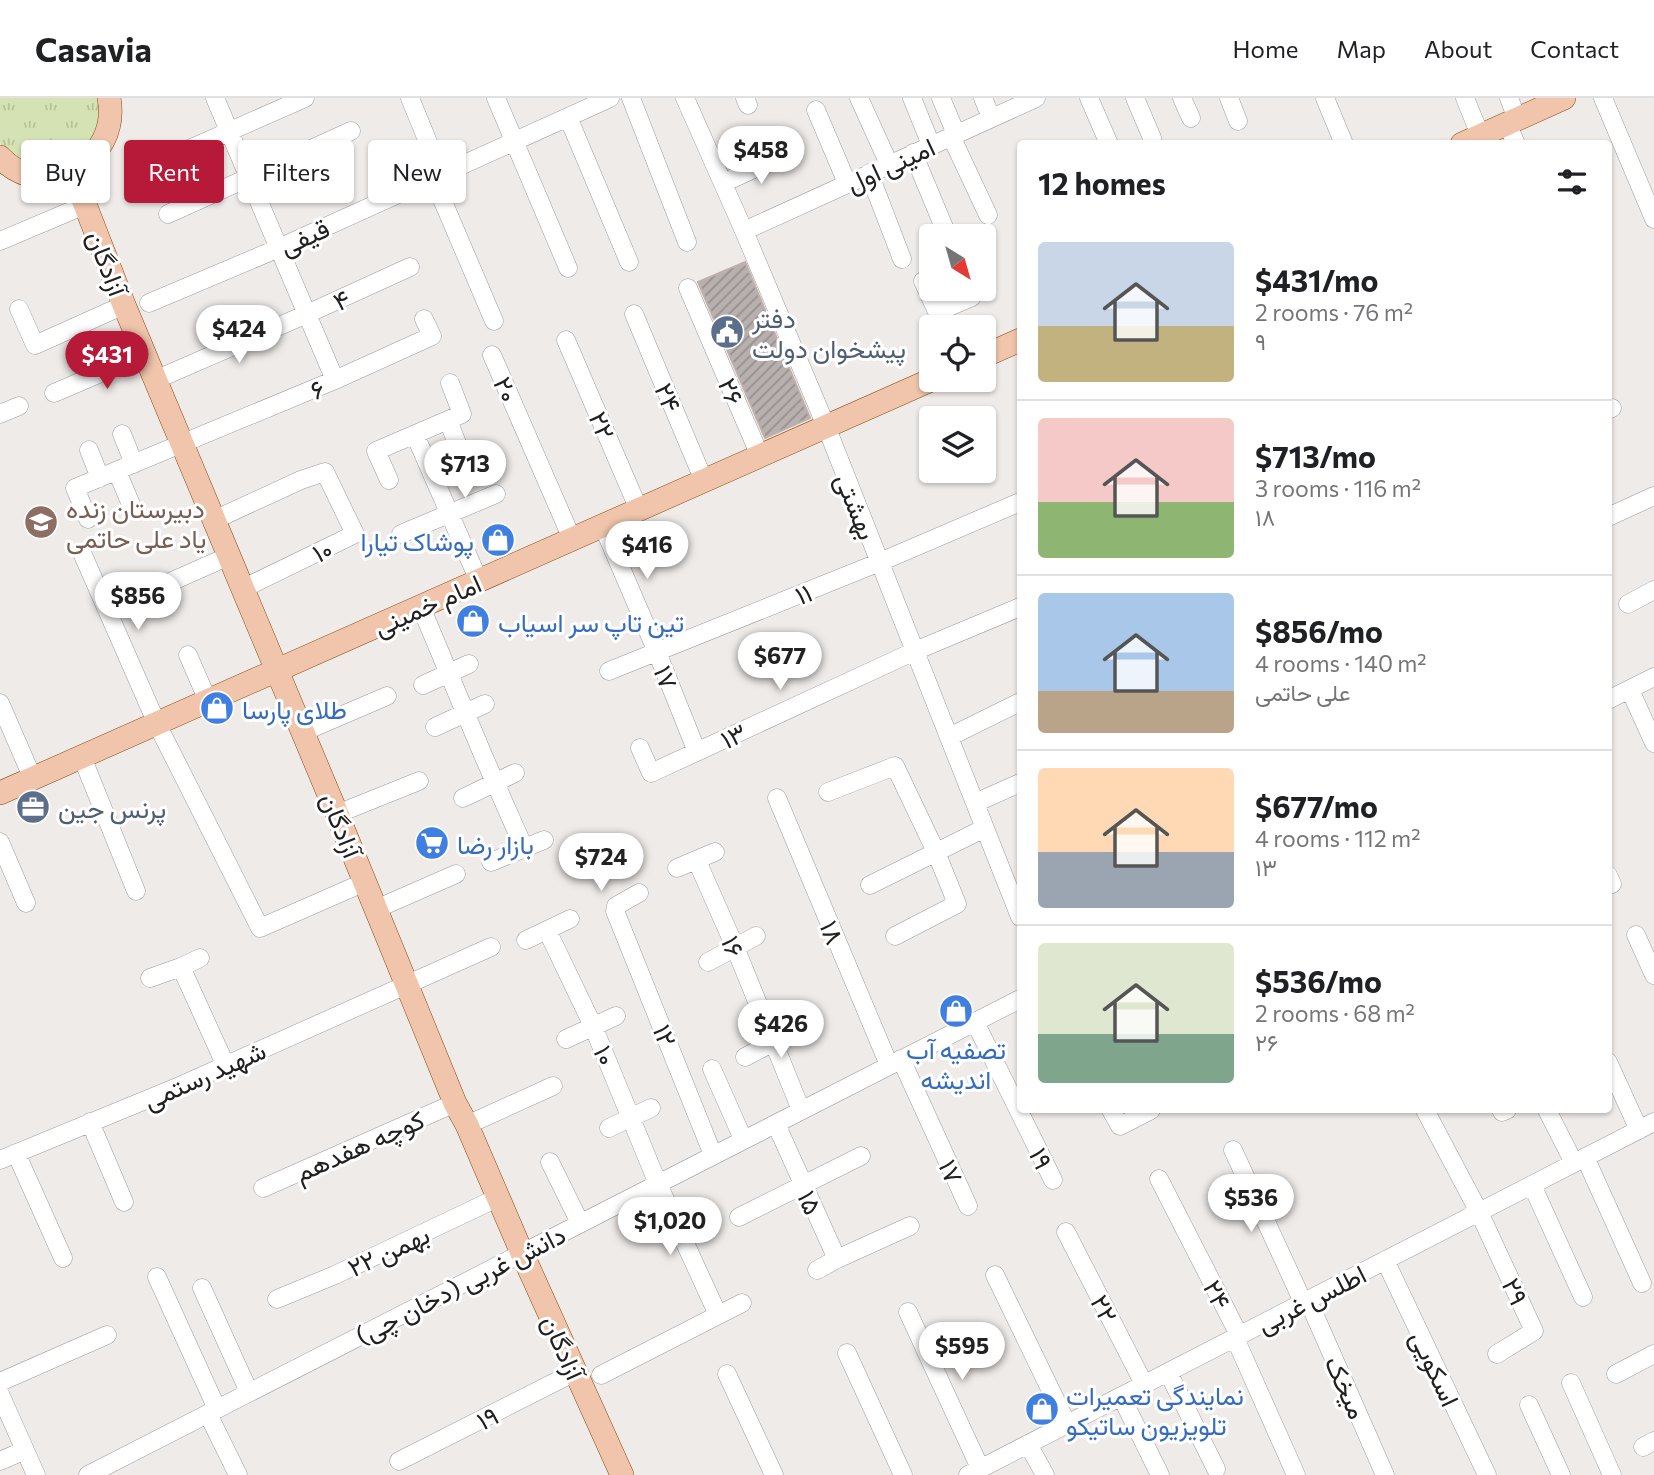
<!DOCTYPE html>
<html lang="en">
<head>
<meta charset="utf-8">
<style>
  body { margin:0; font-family:Commissioner,Vazirmatn,sans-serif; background:#f6f6f6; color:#202124; height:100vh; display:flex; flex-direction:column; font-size:26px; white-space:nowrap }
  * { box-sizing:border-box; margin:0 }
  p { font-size:23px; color:#757577 }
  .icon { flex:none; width:38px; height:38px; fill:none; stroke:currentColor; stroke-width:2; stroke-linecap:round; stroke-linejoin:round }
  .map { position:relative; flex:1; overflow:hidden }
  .panel { position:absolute; left:1017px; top:42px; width:595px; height:973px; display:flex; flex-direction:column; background:#fff; border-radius:7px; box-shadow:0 2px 5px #0004 }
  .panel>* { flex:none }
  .top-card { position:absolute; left:21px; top:42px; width:665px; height:63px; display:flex; gap:14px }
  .needle { width:46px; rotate:143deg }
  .fabs { position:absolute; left:919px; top:126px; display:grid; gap:14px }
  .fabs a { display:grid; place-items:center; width:77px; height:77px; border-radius:7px; background:#fff; box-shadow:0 2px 5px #0004; font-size:35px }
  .price { position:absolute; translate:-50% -60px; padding:0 16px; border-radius:24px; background:#fff; color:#222; font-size:23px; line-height:46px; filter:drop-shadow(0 2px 4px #0008) }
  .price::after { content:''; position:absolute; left:50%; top:42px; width:21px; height:16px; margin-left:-10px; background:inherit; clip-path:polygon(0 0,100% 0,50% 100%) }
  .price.active { background:#b61a38; color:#fff }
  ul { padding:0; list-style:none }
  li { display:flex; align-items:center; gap:21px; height:175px; padding:0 21px }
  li+li { border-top:2px solid #e0e0e0 }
  li span { display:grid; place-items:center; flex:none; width:196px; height:140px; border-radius:7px; color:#555 }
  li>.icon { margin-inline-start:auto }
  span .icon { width:84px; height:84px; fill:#fffc; stroke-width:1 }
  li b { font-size:30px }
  h2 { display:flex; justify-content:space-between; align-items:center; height:84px; padding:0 21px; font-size:30px }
  .pill { padding:0 24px; border-radius:7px; background:#fff; box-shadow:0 2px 5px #0004; font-size:24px; line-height:63px }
  .pill.active { background:#b61a38; color:#fff }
  header { display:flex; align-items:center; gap:42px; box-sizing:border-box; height:98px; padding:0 35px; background:#fff; border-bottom:2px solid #e0e0e0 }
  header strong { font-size:33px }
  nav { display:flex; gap:38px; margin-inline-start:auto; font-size:24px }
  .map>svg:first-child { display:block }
  .grass { fill:url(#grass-tufts) }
  .building { fill:url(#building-hatch); stroke:#bfb0ac; stroke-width:2 }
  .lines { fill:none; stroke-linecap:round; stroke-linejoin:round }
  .minor-casing { stroke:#9d9d9d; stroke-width:19 }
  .major-casing { stroke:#884b13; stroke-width:24 }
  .minor { stroke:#fff; stroke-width:18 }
  .major { stroke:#f0c5ab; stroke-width:23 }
  .labels { text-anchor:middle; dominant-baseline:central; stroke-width:6; stroke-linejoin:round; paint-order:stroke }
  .street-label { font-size:26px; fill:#202020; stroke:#fff }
  .service-label { font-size:26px; fill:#4e5e75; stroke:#fff; text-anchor:start }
  .education-label { font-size:26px; fill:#785e54; stroke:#fff; text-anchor:start }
  .shop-label { font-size:26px; fill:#366cbe; stroke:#fff; text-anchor:start }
</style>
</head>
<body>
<header>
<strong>Casavia</strong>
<nav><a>Home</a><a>Map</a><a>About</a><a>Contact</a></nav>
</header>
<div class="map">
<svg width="1654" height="1377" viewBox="0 0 1654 1377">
  <defs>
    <pattern id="grass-tufts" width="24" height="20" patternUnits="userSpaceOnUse" patternTransform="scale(1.75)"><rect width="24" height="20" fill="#d4e2b4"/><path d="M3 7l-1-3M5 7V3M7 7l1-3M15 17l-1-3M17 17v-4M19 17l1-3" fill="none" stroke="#b6c29a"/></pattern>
    <pattern id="building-hatch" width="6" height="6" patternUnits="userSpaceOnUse" patternTransform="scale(1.75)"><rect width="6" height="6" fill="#b8b0ae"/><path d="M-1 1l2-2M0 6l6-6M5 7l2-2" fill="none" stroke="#958f8d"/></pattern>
  </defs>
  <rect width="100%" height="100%" fill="#efebe8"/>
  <path class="grass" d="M0,0h98l3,11 -8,33 -26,22 -34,3 -29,-18 -4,-6z"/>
  <path class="building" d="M745,164l65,156 -45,20 -67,-156z"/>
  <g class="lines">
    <g class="minor-casing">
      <path id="minor" d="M215,0l120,282
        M410,0l31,76
        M496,0l72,170
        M631,0l56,144
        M685,0l59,133 82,195 194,491
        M745,0l3,7
        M859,0l30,66
        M912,0l19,47
        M941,0l15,36
        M983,0l8,19
        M1089,0l20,46
        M1135,0l17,40
        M1182,0l9,20
        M1229,0l9,23
        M1325,0l19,46
        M1465,0l15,37
        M1509,0l8,21
        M1603,0l51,121
        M816,12l31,73
        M568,19l61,145
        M1507,25l9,21
        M951,38l37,79
        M913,55l33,79
        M153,67l152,-67
        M869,75l33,86
        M433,80l61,143
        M723,85l61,-28
        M168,116l183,-83
        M744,133l292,-133
        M0,143l85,-36
        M931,179l-8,4 21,46
        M688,190l72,168
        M149,205l130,-55 331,-150
        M19,211l16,36 89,-40
        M937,214l35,-15
        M634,216l70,167
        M566,242l73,170
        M492,257l80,184
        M155,282l152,-66 103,-47
        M54,295l91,-39
        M1608,312l4,-2
        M0,316l19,-8
        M448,322l10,26
        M122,336l12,30
        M415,337l64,146
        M89,352l11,28
        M117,373l15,36
        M389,382l-13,-29 86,-37 -12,-31
        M1608,419l46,-21
        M88,421l-13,-31 260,-108 97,-44 -8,-17
        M214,422l87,-40 24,-8 30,62 -113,55
        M603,428l54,126 40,100
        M401,436l95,-40
        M83,457l74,169 103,204 105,-46
        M1628,506l26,-14
        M421,509l62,148 41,93
        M107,512l122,-54
        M188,557l20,46
        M609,573l271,-109 140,-60
        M423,587l46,-21
        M1630,592l24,53
        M1608,602l46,-23
        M0,605l33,76
        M435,629l50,-23
        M303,634l84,-36
        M949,639l71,-35
        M640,650l11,25 264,-122 105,-44
        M82,659l54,134
        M828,694l67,-26 41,86 21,52 -62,32
        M463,700l52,-25
        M777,700l112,267
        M975,705l45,-20
        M337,716l82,-33
        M0,744l26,61
        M697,763l38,86 66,163
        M491,764l53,-22
        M677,770l38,-16
        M1608,777l4,9
        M870,787l115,-57
        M639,795l-23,13 -1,5 98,244
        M376,811l80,-35
        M547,832l46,96 65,158 60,131
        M1636,837l18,40
        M526,842l44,-21
        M708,864l48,-26
        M181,869l44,97
        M150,880l31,-11 19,-9
        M975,924l78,158
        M566,941l50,-23
        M745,959l54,-28
        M901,961l67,147
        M1608,964l31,68
        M712,971l31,70
        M1111,1012l9,16 31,-16
        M1425,1012l54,102 55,119 -37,23
        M1547,1012l27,53
        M1502,1014l5,-2
        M90,1024l34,80
        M776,1026l61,135 -20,11
        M467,1027l86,-39
        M609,1030l42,-20
        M1233,1052l70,152
        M16,1055l47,105
        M1585,1059l57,126
        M0,1062l182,-75 309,-138
        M550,1064l30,61
        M1159,1081l80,156
        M1532,1087l51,112
        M263,1090l192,-85
        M739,1119l122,-61
        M1066,1134l78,152
        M837,1161l73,-33
        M1385,1162l102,215
        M995,1177l72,149
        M157,1179l60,132
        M202,1190l47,104
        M277,1201l58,-24 162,-77
        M1308,1202l77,175
        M908,1214l72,156
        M1235,1240l61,137
        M847,1255l56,122
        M1168,1274l48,97
        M727,1276l47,101
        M1616,1276l38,-20
        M601,1277l141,-72
        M0,1284l107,-47
        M1571,1285l41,92
        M0,1296l36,81
        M1121,1298l39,79
        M1529,1307l32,70
        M208,1316l30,61
        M1028,1346l17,31
        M1643,1349l11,-6
        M0,1363l25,-11
        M399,1363l176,-89
        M88,1377l932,-476
        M968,1377l686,-353"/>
    </g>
    <g class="major-casing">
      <path id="major" d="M1462,46l102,-46
        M0,59c43,47 121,5 109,-59
        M72,73l52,134 213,509 118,289 12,22 55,128 100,222
        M984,258l36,-16
        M0,695l931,-413"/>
    </g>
    <use href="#minor" class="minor"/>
    <use href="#major" class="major"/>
  </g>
  <defs>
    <g id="civic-disc" transform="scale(1.75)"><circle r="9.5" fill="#5c6f8a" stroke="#fff"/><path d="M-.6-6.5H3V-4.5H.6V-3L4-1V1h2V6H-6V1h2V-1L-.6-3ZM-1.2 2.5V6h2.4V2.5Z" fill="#fff"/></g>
    <g id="school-disc" transform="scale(1.75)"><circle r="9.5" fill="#8d6e63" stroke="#fff"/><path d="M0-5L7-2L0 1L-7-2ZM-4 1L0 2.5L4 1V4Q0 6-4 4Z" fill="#fff"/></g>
    <g id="shop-disc" transform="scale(1.75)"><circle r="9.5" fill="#3f7fe0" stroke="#fff"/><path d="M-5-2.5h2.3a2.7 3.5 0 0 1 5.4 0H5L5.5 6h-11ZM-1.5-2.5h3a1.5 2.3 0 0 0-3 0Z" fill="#fff"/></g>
    <g id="office-disc" transform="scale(1.75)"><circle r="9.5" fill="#5c6f8a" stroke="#fff"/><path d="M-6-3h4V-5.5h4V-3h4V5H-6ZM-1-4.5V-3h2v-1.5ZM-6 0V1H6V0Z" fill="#fff"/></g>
    <g id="supermarket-disc" transform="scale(1.75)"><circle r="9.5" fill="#3f7fe0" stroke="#fff"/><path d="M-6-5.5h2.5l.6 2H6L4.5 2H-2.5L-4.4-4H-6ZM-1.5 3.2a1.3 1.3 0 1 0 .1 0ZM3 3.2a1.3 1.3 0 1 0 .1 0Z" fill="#fff"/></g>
  </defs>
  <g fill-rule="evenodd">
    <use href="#civic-disc" x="727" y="234"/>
    <use href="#school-disc" x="41" y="424"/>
    <use href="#shop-disc" x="498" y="442"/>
    <use href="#shop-disc" x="473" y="523"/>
    <use href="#shop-disc" x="217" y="610"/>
    <use href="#office-disc" x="33" y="709"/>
    <use href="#supermarket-disc" x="432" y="745"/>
    <use href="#shop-disc" x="956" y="913"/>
    <use href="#shop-disc" x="1042" y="1311"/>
  </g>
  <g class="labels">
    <g class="street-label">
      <text transform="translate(890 66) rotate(-25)">امینی اول</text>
      <text transform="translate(304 138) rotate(-24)">قیفی</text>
      <text transform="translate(108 165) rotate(69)">آزادگان</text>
      <text transform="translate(341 201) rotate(-25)">۴</text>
      <text transform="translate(317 290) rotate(-23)">۶</text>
      <text transform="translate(507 291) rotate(67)">۲۰</text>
      <text transform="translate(732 293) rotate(67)">۲۶</text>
      <text transform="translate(669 299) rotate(67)">۲۴</text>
      <text transform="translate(603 327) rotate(67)">۲۲</text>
      <text transform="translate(857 408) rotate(68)">بهشتی</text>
      <text transform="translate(322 452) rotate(-26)">۱۰</text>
      <text transform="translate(803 495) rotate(-22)">۱۱</text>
      <text transform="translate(427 506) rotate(-24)">امام خمینی</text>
      <text transform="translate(667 579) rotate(68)">۱۷</text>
      <text transform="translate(733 637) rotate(-25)">۱۳</text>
      <text transform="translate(342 727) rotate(68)">آزادگان</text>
      <text transform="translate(833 834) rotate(67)">۱۸</text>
      <text transform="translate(734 848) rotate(67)">۱۶</text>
      <text transform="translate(666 937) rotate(68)">۱۲</text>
      <text transform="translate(606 957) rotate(67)">۱۰</text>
      <text transform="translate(204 976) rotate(-24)">شهید رستمی</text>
      <text transform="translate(359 1047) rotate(-24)">کوچه هفدهم</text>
      <text transform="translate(1042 1060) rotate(64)">۱۹</text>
      <text transform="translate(952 1073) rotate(65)">۱۷</text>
      <text transform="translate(811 1104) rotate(66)">۱۵</text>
      <text transform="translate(388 1152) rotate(-25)">۲۲ بهمن</text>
      <text transform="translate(460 1186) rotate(-27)">دانش غربی (دخان چی)</text>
      <text transform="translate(1516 1193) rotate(65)">۲۹</text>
      <text transform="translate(1218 1196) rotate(63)">۲۴</text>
      <text transform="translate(1311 1200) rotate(-27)">اطلس غربی</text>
      <text transform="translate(1105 1210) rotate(63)">۲۲</text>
      <text transform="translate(564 1249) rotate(66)">آزادگان</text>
      <text transform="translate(1436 1270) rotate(65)">اسکویی</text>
      <text transform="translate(1347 1289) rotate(66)">میخک</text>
      <text transform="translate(487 1319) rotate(-27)">۱۹</text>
    </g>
    <g class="service-label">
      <text x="752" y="219">دفتر<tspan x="752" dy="30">پیشخوان دولت</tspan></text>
      <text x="58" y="709">پرنس جین</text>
    </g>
    <g class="education-label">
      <text x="66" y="409">دبیرستان زنده<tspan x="66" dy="30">یاد علی حاتمی</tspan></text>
    </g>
    <g class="shop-label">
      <text x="474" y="442" text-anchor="end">پوشاک تیارا</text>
      <text x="498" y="523">تین تاپ سر اسیاب</text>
      <text x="242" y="610">طلای پارسا</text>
      <text x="457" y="745">بازار رضا</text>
      <text x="956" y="950" text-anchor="middle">تصفیه آب<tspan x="956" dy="30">اندیشه</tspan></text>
      <text x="1066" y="1296">نمایندگی تعمیرات<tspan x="1066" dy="30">تلویزیون ساتیکو</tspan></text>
    </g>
  </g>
</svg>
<div class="fabs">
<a><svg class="needle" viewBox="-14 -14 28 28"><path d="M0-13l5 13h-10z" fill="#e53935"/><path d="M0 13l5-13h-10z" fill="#757577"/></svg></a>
<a><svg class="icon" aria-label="locate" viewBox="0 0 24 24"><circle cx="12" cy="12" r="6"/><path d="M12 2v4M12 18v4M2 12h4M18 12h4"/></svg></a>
<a><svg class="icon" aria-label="layers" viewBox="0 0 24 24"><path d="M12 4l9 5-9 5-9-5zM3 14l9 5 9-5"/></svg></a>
</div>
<b class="price" style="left:761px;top:88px">$458</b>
<b class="price" style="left:239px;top:267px">$424</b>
<b class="price active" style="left:107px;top:293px">$431</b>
<b class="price" style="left:465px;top:402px">$713</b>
<b class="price" style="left:647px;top:483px">$416</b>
<b class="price" style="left:138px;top:534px">$856</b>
<b class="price" style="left:780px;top:594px">$677</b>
<b class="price" style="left:601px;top:795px">$724</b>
<b class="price" style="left:781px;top:962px">$426</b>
<b class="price" style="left:1251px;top:1136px">$536</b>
<b class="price" style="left:670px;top:1159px">$1,020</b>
<b class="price" style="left:962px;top:1284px">$595</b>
<div class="top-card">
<a class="pill">Buy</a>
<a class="pill active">Rent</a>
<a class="pill">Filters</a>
<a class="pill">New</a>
</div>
<section class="panel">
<h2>12 homes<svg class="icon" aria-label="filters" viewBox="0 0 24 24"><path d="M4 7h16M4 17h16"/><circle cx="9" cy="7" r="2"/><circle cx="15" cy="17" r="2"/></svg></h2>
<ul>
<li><span style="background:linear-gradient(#c9d6e8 60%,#c2b280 0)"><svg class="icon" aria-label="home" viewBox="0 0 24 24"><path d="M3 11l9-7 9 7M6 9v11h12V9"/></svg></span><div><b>$431/mo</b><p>2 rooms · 76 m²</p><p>۹</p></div></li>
<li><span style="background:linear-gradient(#f6c9c9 60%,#8fb573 0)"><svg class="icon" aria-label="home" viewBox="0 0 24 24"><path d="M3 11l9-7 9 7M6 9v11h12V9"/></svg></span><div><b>$713/mo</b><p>3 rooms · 116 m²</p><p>۱۸</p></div></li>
<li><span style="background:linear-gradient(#a9c7e8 70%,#b9a48a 0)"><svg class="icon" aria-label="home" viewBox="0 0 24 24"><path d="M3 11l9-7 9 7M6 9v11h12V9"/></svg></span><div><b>$856/mo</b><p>4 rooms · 140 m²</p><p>علی حاتمی</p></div></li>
<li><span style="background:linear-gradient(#ffd9b3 60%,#9aa5b1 0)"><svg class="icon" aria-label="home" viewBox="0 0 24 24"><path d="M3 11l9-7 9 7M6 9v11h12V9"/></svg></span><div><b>$677/mo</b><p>4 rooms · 112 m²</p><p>۱۳</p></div></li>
<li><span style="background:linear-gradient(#dfe7d0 65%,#7fa58c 0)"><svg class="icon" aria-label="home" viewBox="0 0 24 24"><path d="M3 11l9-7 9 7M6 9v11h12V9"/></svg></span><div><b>$536/mo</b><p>2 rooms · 68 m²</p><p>۲۶</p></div></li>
</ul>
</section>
</div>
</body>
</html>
